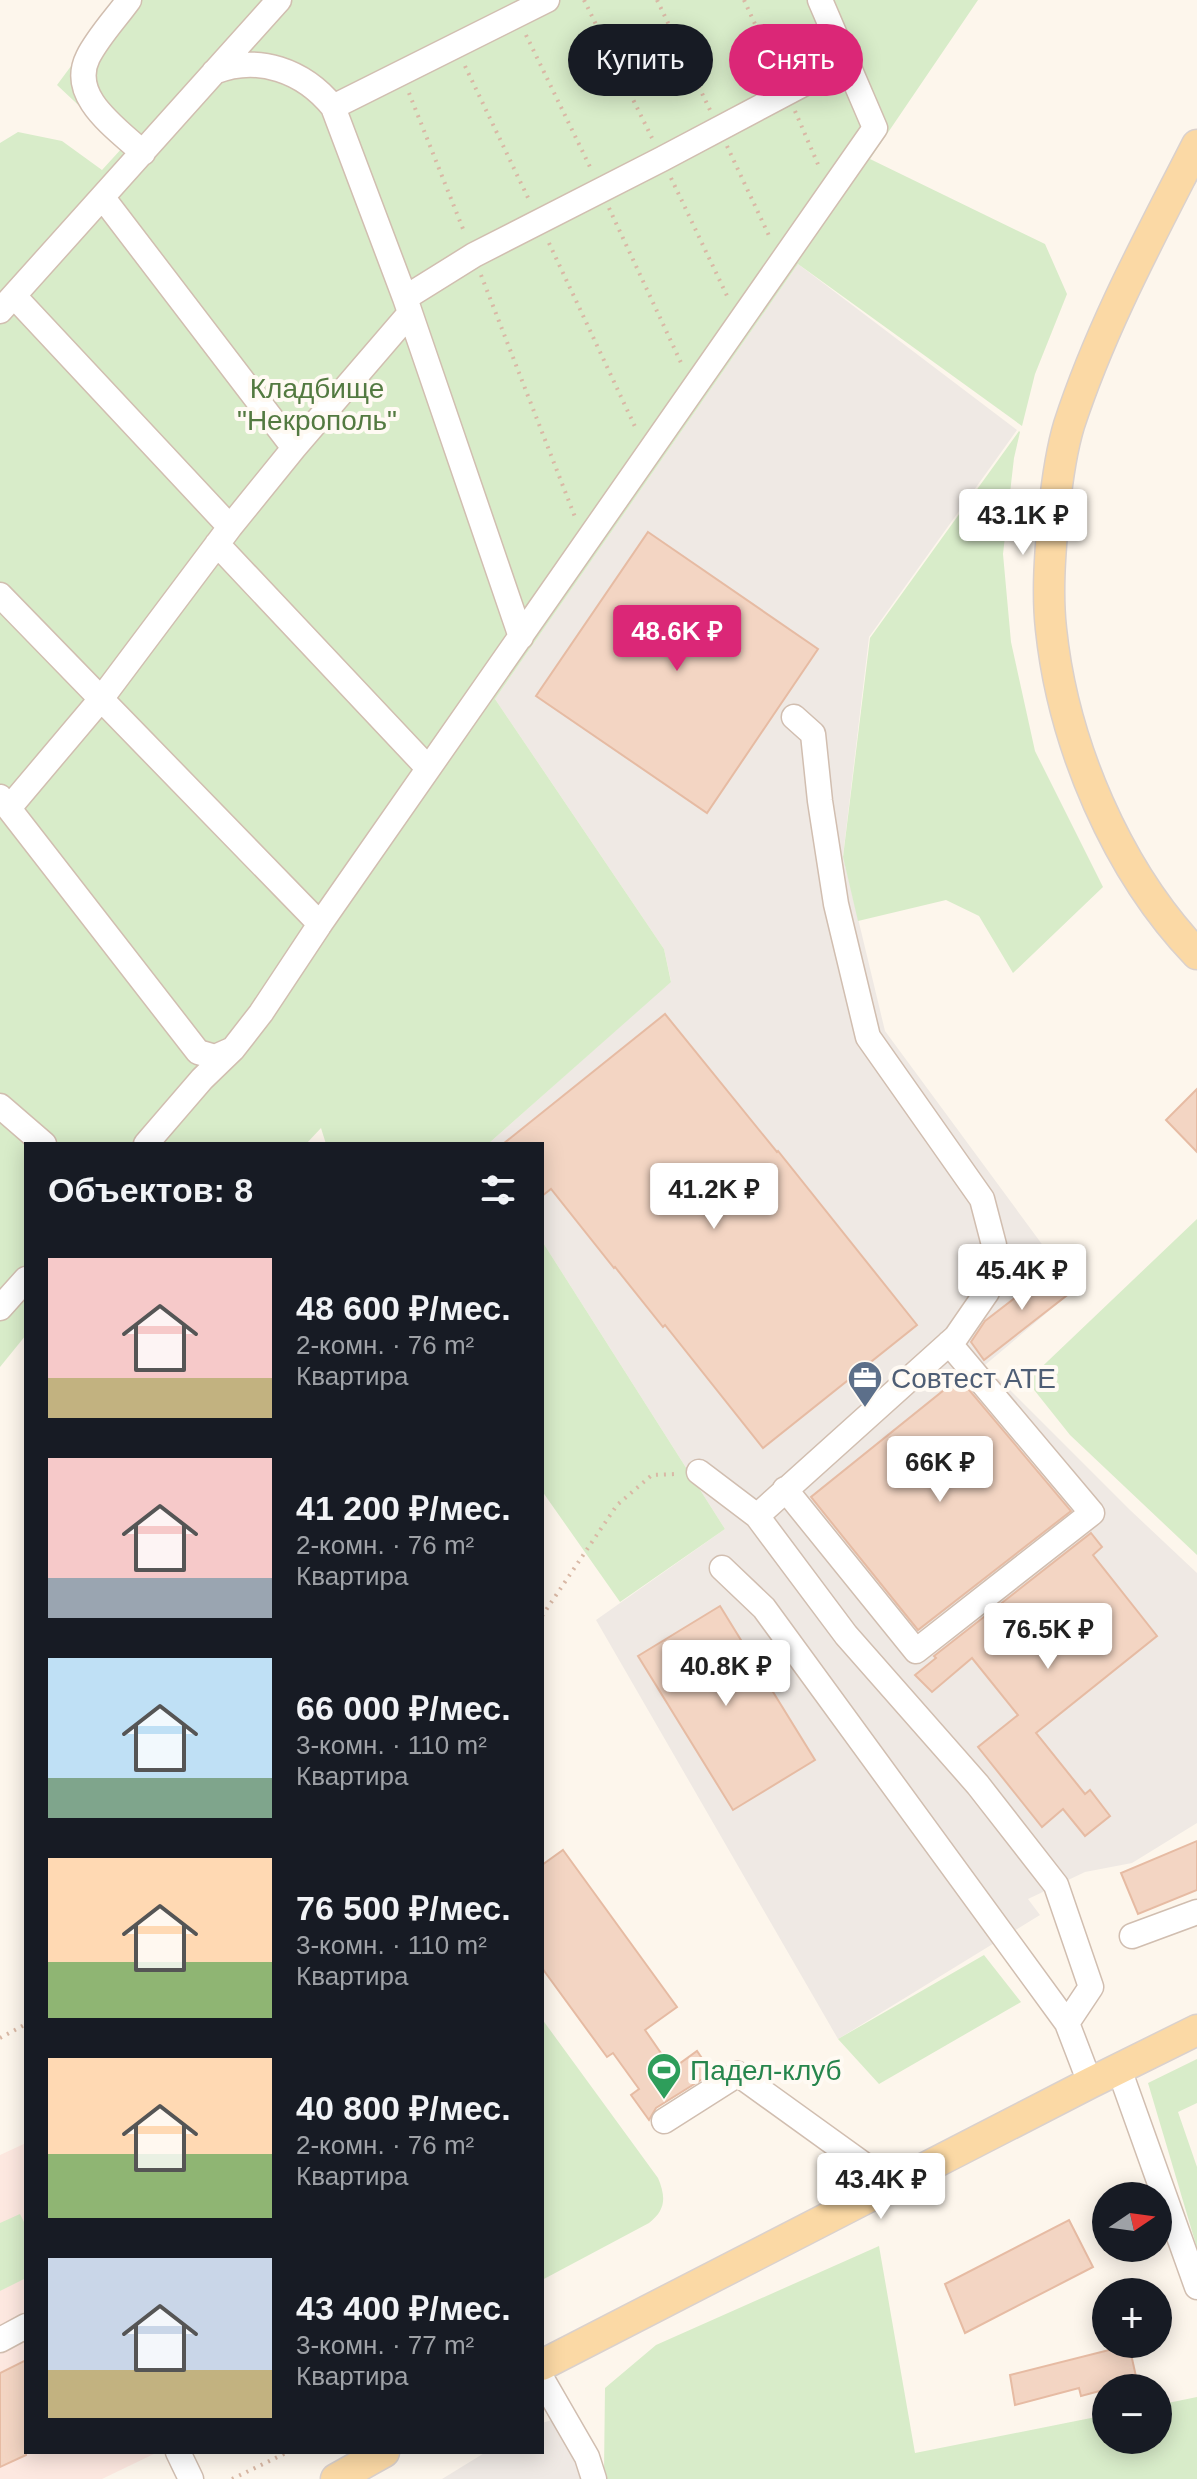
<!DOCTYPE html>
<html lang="ru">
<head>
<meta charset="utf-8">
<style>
  body { margin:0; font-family:Helvetica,sans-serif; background:#20242c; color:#f1f3f6; height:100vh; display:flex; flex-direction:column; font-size:30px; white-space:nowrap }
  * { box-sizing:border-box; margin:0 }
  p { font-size:26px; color:#9ea1a6 }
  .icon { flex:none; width:44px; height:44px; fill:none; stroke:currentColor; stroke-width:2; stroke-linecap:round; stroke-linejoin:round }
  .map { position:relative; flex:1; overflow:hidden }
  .details { position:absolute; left:24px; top:1142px; width:520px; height:1312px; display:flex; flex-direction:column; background:#171b24; border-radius:0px; box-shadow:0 4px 20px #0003 }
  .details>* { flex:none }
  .top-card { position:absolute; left:568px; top:24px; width:508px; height:72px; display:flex; gap:16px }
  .needle { width:52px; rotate:77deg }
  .tools { position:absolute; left:1092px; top:2182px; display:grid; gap:16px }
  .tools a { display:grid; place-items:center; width:80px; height:80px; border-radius:50%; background:#171b24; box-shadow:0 4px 20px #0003; font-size:40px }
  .price { position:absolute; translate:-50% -68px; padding:0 18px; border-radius:8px; background:#fff; color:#222; font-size:26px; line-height:52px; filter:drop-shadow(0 2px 4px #0008) }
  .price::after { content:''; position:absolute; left:50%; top:48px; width:24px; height:18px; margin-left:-12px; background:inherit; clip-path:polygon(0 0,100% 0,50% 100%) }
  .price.current { background:#db2777; color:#fff }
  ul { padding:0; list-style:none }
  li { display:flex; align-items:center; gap:24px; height:200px; padding:0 24px }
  li span { display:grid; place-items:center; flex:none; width:224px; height:160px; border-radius:0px; color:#555 }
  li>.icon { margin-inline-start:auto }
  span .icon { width:96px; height:96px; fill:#fffc; stroke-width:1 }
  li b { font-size:34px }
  h2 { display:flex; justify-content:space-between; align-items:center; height:96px; padding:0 24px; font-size:34px }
  .pill { padding:0 28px; border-radius:36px; background:#171b24; box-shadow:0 4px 20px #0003; font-size:28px; line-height:72px }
  .pill.current { background:#db2777; color:#fff }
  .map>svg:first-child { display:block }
  .commercial { fill:#fde8e0 }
  .industrial { fill:#efe9e4 }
  .green { fill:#d8ecc9 }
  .building { fill:#f3d5c3; stroke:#e6bba3; stroke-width:2 }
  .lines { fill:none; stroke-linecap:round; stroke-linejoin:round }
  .minor-casing { stroke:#d1beb0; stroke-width:27 }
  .major-casing { stroke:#dad1cd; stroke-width:33 }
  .path { stroke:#d9b8a5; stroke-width:4; stroke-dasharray:2 6; stroke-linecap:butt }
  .minor { stroke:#fff; stroke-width:24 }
  .major { stroke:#fbd9a5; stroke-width:30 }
  .labels { text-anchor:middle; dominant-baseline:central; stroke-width:8; stroke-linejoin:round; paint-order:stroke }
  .park-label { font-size:28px; fill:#537a41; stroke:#fffaf3 }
  .service-label { font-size:28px; fill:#4e5e75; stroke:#fffaf3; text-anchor:start }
  .leisure-label { font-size:28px; fill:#27864d; stroke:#fffaf3; text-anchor:start }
</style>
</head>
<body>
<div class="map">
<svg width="1197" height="2479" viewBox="0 0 1197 2479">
  <rect width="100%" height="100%" fill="#fdf6ec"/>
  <path class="commercial" d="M26,2143v309h132l-56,27h-102v-324z"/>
  <path class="industrial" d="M798,264l219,166 -148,207 -26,219 42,175 190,258 -90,76 145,145 67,63v250l-65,40 -47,9 -57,27 12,16 -202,124 -242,-419 129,-91 -183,-288v-97h-54l183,-163 -7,-32 -169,-250z
    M555,2419l30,60h-143l44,-27h56v-29z"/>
  <path class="green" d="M120,0h858l-108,159 175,85 22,50 -32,80 -13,52 -224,-162 -303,435 169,250 7,33 -183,162h-162l-5,-16 -15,16h-280v191l-26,32v-1224l18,-11 44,9 40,29 21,-23 -66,-62z
    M1019,431l1,1 -6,26 -11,96 8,88 24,109 68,136 -90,86 -34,-57 -33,-16 -88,21 -15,-64 27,-219z
    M1197,1219v336l-127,-120 -43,-54z
    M542,1241l183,288 -105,73 -78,-111z
    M984,1955l37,47 -142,82 -41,-45z
    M542,2019l116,159c8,19 8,32 -9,45l-107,57z
    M1197,2059v44l-19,9 19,55v81l-49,-165z
    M20,2214l6,12v52l-26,13v-68z
    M879,2246l36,207 191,-38v25h52v-35l39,-8v82h-591l-2,-8 1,-83 51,-43z"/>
  <path class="building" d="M648,532l170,117 -111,164 -171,-117z
    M665,1014l112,138 1,-1 139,174 -154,123 -98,-123 -2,2 -48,-60 -1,1 -63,-79 -9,7v-52h-39z
    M1197,1089v63l-31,-32z
    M1056,1266l19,23 -91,71 -13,-18 14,-21z
    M959,1378l112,133 -153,119 -107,-133z
    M1091,1533l11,14 -9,8 64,81 -121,97 49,61 5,-4 20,26 -25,20 -22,-27 -21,18 -64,-80 40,-32 -46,-57 -40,34 -17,-17 21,-17 -2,-2z
    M720,1606l95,154 -82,50 -95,-154z
    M1197,1841v49l-59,24 -17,-41z
    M563,1850l114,157 -32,23 27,39 25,-18 15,22 -56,35 -7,12 -18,-25 8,-6 -26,-36 -6,4 -65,-89v-103z
    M1069,2220l24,47 -128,66 -20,-49z
    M1129,2345l8,36 -56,15 -2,-8 -64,17 -5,-30z
    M26,2360v95l-26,12v-94z"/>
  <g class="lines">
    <g class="minor-casing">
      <path id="minor" d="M129,0c-13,18 -31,37 -41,57 -20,40 30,72 55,96
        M214,72c44,-18 90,-1 119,35l72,191 116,339
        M333,107l214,-107
        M14,296l216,231
        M405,298l69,-43 188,-96 185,-98
        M0,311l279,-311
        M294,448l116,-135
        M217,544l211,224
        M0,595l320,329
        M0,797l198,255 17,5 18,-8
        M9,808l92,-109 129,-172 64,-79 -191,-250
        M0,1106l44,38
        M146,1144l56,-65 31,-30 28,-36 59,-89 555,-796 -55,-128
        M0,1308l26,-29
        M699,1472l58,44 89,119 132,150 78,100 35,102 -24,36
        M785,1489l131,162 176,-138 -143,-170
        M757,1516l199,-179 31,-45 7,-47 -12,-46 -114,-162 -32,-133 -16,-103 -7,-67 -19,-17
        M722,1568l42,40 303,415 23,60
        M1132,1936l65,-24
        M1119,2069l78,218
        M664,2121l74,-47 154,111
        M0,2340l26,-14
        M542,2379l45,78 7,22
        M178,2452l13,27"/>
    </g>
    <g class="major-casing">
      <path id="major" d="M1197,145c-47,92 -96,182 -128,280 -9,30 -13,64 -16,95 -3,36 -6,73 -2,109 12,115 66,242 146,325
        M542,2365l548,-282 107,-53
        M336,2479l48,-27"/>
    </g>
    <path class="path" d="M584,0l68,138
      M657,0l53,110
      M744,0l34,74
      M526,35l66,136
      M465,66l65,136
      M409,93l56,141
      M795,111l25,58
      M727,146l44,94
      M671,178l58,122
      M609,208l74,159
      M549,243l88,188
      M481,275l94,242
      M542,1616l75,-111 35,-30 24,-1
      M0,2038l26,-14
      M232,2479l56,-27"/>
    <use href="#minor" class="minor"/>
    <use href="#major" class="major"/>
  </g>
  <defs>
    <g id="office-pin" transform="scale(1.8)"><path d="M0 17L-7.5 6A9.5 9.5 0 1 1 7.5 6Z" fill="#5c6f8a" stroke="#fffaf3"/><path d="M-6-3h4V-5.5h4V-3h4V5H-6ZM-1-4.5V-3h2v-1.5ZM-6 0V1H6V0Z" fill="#fff"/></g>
    <g id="stadium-pin" transform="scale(1.8)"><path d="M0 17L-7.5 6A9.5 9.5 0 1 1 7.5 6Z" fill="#2e9e5b" stroke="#fffaf3"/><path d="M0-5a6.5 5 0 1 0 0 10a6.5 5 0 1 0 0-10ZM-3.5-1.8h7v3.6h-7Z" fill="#fff"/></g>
  </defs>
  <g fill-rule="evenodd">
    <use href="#office-pin" x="865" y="1378"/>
    <use href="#stadium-pin" x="664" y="2070"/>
  </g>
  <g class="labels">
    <g class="park-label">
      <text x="317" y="388">Кладбище<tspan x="317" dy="32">"Некрополь"</tspan></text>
    </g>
    <g class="service-label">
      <text x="891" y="1378">Совтест АТЕ</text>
    </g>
    <g class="leisure-label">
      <text x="690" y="2070">Падел-клуб</text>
    </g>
  </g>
</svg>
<div class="tools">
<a><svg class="needle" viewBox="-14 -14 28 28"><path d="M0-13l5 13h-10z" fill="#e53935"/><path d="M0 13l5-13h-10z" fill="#9ea1a6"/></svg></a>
<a>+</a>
<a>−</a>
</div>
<b class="price" style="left:1023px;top:557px">43.1K ₽</b>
<b class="price current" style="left:677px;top:673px">48.6K ₽</b>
<b class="price" style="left:714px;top:1231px">41.2K ₽</b>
<b class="price" style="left:1022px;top:1312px">45.4K ₽</b>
<b class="price" style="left:940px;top:1504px">66K ₽</b>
<b class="price" style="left:1048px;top:1671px">76.5K ₽</b>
<b class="price" style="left:726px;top:1708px">40.8K ₽</b>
<b class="price" style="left:881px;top:2221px">43.4K ₽</b>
<div class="top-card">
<a class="pill">Купить</a>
<a class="pill current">Снять</a>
</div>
<section class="details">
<h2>Объектов: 8<svg class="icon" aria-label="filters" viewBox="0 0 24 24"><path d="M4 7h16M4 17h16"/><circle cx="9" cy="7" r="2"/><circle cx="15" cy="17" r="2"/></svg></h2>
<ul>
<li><span style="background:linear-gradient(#f6c9c9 75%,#c2b280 0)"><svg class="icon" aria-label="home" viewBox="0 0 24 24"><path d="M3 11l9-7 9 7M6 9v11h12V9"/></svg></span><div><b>48 600 ₽/мес.</b><p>2-комн. · 76 m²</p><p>Квартира</p></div></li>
<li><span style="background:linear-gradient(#f6c9c9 75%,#9aa5b1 0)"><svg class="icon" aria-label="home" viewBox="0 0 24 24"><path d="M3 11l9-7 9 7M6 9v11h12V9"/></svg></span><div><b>41 200 ₽/мес.</b><p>2-комн. · 76 m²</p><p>Квартира</p></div></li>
<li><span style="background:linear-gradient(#bfe0f5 75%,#7fa58c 0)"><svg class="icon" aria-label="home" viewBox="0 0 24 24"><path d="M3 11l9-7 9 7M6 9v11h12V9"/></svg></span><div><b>66 000 ₽/мес.</b><p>3-комн. · 110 m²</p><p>Квартира</p></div></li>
<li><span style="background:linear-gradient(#ffd9b3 65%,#8fb573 0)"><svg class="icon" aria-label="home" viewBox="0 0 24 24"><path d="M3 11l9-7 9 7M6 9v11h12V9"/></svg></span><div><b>76 500 ₽/мес.</b><p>3-комн. · 110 m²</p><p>Квартира</p></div></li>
<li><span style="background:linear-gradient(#ffd9b3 60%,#8fb573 0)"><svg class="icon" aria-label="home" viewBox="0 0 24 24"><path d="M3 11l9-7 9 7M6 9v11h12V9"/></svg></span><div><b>40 800 ₽/мес.</b><p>2-комн. · 76 m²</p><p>Квартира</p></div></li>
<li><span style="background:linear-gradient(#c9d6e8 70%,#c2b280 0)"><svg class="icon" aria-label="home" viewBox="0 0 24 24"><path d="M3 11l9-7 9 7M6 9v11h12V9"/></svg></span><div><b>43 400 ₽/мес.</b><p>3-комн. · 77 m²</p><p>Квартира</p></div></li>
</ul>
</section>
</div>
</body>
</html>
